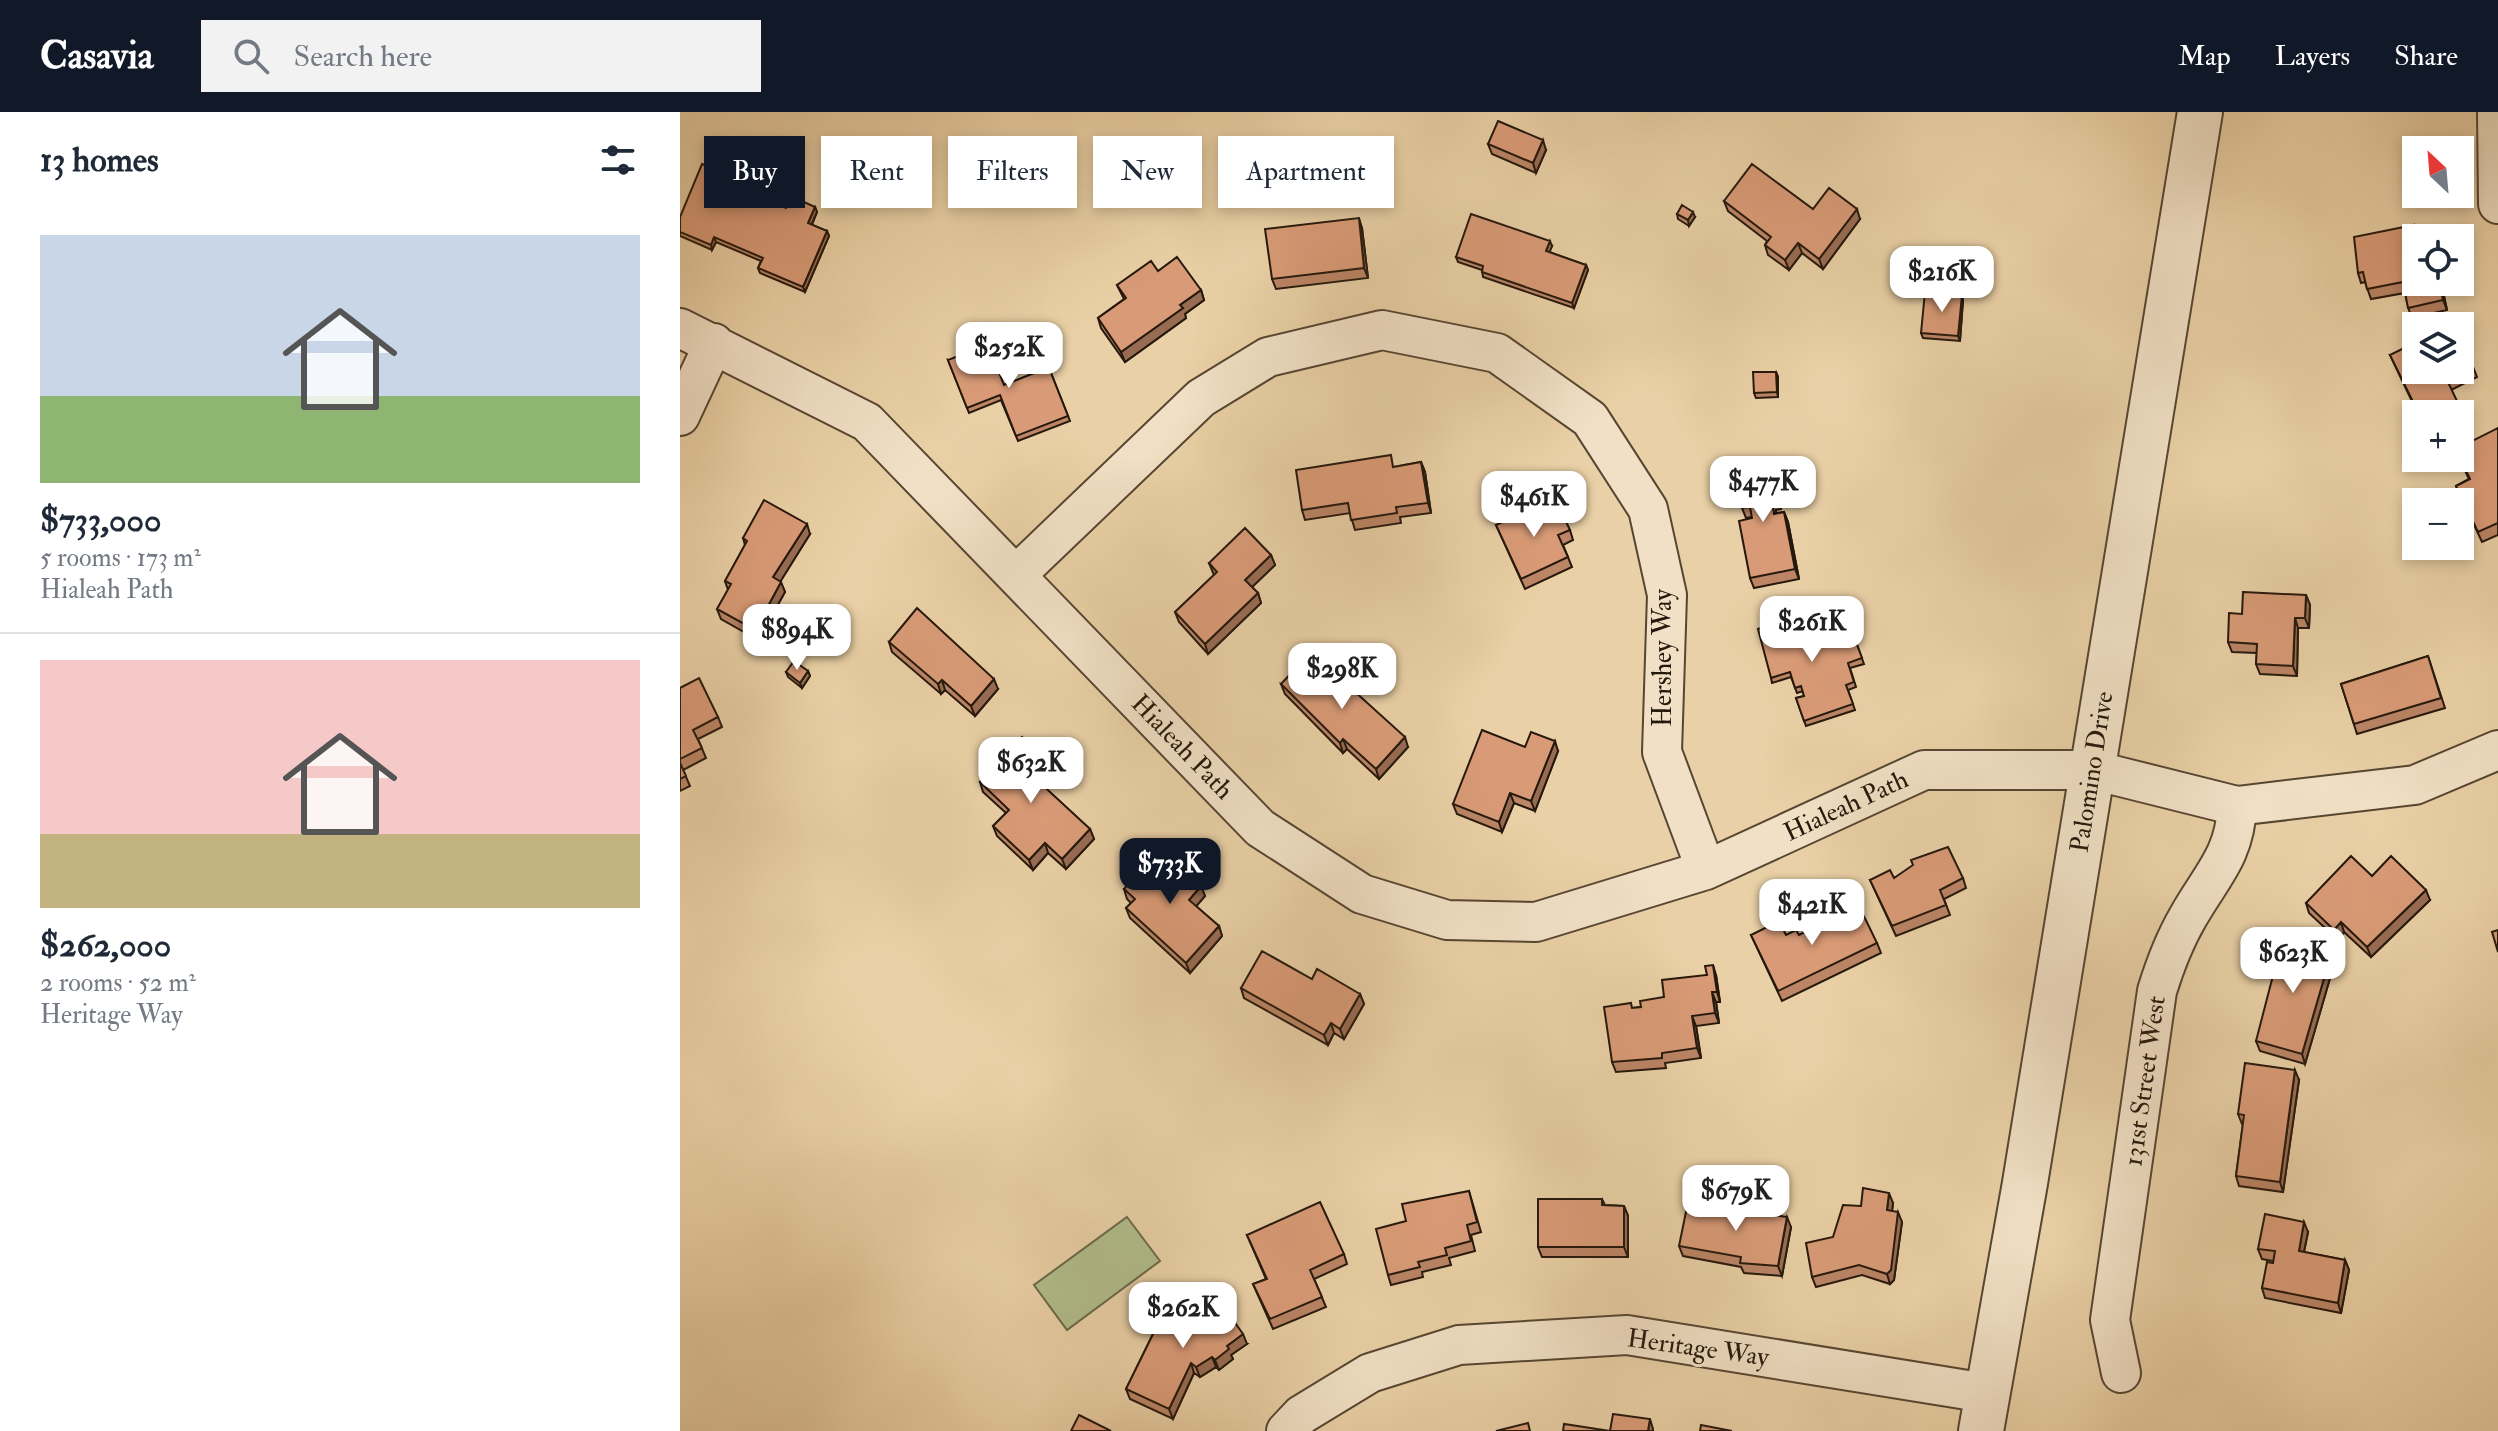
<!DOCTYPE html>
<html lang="en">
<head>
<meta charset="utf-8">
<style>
  body { margin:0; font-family:"IM FELL Double Pica",serif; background:#f2f2f3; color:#1f2937; height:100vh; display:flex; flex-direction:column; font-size:30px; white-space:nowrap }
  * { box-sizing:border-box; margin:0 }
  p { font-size:26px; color:#747a83 }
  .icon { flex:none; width:44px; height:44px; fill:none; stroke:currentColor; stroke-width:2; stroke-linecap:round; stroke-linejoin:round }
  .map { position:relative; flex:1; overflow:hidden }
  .sheet { display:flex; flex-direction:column; background:#fff; width:680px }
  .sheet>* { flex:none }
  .top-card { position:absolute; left:24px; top:24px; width:760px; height:72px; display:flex; gap:16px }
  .needle { width:52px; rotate:334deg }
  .buttons { position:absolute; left:1722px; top:24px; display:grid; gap:16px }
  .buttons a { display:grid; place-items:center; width:72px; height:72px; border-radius:0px; background:#fff; box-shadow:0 4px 12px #0003; font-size:40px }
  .price { position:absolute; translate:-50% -68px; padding:0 18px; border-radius:16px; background:#fff; color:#222; font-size:26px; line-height:52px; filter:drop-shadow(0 2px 4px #0008) }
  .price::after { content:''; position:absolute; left:50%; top:48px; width:24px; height:18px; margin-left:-12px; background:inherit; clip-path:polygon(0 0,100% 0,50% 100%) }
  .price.selected { background:#111827; color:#fff }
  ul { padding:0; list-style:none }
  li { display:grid; align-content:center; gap:16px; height:424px; padding:0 40px }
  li+li { border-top:2px solid #e0e1e3 }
  li span { display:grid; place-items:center; height:248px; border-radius:0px; color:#555 }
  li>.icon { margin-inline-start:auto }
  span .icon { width:144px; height:144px; fill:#fffc; stroke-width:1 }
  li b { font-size:34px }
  h2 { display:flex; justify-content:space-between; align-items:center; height:96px; padding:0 40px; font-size:34px }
  .pill { padding:0 28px; border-radius:0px; background:#fff; box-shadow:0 4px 12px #0003; font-size:28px; line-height:72px }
  .pill.selected { background:#111827; color:#fff }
  header { display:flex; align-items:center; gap:48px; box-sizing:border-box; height:112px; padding:0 40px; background:#111827; color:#fff }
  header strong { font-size:38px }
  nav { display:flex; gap:44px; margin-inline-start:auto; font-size:28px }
  .search { width:560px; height:72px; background:#f2f2f3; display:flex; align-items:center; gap:20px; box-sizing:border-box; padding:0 28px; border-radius:0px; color:#747a83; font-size:30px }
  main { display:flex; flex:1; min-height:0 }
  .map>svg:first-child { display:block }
  .green { fill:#b1bc8a; stroke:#6b6a4b; stroke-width:2 }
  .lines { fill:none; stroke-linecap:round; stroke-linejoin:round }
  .minor-casing { stroke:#564632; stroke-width:42 }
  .tertiary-casing { stroke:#564632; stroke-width:48 }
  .minor { stroke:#f1e0c5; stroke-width:38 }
  .tertiary { stroke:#f1e0c5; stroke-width:44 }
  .wall { fill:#bb8566; stroke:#25180c; stroke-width:2 }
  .shaded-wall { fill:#986c53; stroke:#25180c; stroke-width:2 }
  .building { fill:#d99b77; stroke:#25180c; stroke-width:2 }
  .labels { text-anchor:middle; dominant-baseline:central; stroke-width:6; stroke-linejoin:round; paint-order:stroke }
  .street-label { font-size:26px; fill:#25180c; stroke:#f1e0c5 }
</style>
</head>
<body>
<header>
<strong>Casavia</strong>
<div class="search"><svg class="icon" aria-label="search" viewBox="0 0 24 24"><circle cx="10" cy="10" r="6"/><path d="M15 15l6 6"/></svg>Search here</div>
<nav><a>Map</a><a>Layers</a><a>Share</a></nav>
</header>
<main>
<section class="sheet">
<h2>13 homes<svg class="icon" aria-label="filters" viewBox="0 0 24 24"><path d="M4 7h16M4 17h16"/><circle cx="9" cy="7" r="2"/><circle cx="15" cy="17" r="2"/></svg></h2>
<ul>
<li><span style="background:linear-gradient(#c9d6e8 65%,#8fb573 0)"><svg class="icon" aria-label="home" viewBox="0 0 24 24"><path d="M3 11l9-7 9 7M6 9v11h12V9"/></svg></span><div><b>$733,000</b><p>5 rooms · 173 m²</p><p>Hialeah Path</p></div></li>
<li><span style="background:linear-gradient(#f6c9c9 70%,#c2b280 0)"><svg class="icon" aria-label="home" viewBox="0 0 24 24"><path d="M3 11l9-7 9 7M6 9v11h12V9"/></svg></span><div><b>$262,000</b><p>2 rooms · 52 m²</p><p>Heritage Way</p></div></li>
</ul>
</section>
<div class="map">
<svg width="1818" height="1319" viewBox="0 0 1818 1319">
  <rect width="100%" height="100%" fill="#ead0a6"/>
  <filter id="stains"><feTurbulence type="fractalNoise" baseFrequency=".0025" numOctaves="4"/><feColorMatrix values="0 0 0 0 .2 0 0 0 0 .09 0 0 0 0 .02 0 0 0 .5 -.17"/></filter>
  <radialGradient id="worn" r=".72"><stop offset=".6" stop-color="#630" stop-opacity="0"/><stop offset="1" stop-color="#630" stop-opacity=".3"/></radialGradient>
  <path class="green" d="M447,1105l33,44 -93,69 -33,-45z"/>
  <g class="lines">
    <g class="minor-casing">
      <path id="minor" d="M1817,0l1,92
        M0,216l187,94 393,406 102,66 85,26 89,2 170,-52 218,-100h169l144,36 178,-21 83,-35
        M0,304l34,-73
        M337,462l184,-176 67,-41 114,-27 115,23 93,66 58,90 19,86 -5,157 44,118
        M1441,1261l-11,-53 47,-329c8,-26 17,-50 31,-74 23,-41 47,-61 49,-111
        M606,1319l15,-16 69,-42 89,-28 168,-10 359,58"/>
    </g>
    <g class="tertiary-casing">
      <path id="tertiary" d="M1301,1319l44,-248 175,-1071"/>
    </g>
    <use href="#minor" class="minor"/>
    <use href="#tertiary" class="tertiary"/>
  </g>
  <path class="wall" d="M808,32l58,6 -10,23 -44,-19z
    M58,67l2,5 -1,4 47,20 29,-1 2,5 -5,13 15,6 2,5 -24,56 -45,-19 -2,-5 3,-7 -45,-19 -4,8 -32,-14v-19z
    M1044,89l89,8 47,10 -37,50 -21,-16 -13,17 -21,-15 -3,-10 2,-4 -39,-30z
    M997,102l18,3 -6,9 -11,-7z
    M1734,113l4,13h-2v44h25l6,28 -36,8 -6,-25 -34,6 -6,-17 -4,1 -3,-10z
    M682,116l6,50 -92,11 -4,-10z
    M872,134l-3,6 37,13 2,5 -14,38 -91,-31 -1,-7 -24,-8 -2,-5z
    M478,159l43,19 3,10 -19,14 1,4 -61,44 -24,-34 -3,-10 26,-19 -7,-14z
    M1282,183l1,5 -3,41 -37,-3 -2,-5z
    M1710,243l83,12 4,10 -26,13 19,40 -10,5v-21h-42z
    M268,248l56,25 33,-13 10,-9 23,58 -52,20 -17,-41 -32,13z
    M1096,260l2,5v20l-22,1 -2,-5z
    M1818,316v107l-16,7 -26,-56 13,-7 -10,-21z
    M741,350l4,10 6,41 -31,4 1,6 -46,7 -5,-17 -45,7 -3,-10 93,-43z
    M1094,362l7,35 -5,1v3l8,-1 4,10 11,57 -45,9 -4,-10 2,-60v-1l-6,1 -4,-10z
    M869,402l21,16 3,10 -10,5 9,22 -47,22 -29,-64z
    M130,422l-30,47 5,11 -27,48 -37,-21 -4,-10 11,-19 -3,-9 20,-36 -2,-7z
    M591,443l4,10 -23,22 6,6 3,10 -53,51 -29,-32 -4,-10 39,-37 -5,-12z
    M1626,483l4,10 -1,23h-11l-1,48 -37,-2 -4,-10 1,-11 -25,-1 -4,-10 14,-28z
    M1118,521l42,8 14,-4 10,27 -14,4 6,19 -8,3 7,20 -49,16 -10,-28 8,-2 -1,-5 -6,2 -6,-16 -19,6 -1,-5z
    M209,530l109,47 -23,27 -30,-26 -4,4 -49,-42z
    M1748,544l17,52 -88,26 -16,-50z
    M128,559l2,5 -8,12 -14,-11 -2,-5z
    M601,572l127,63 -29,32 -32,-30 -4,4 -58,-59z
    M0,576l38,29 4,10 -24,12 8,19 -23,12 7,16 -10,5z
    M845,635l33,4 -23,60 -21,-8 -12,29 -45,-18 -4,-10z
    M375,663l-11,12 46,42 4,10 -28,30 -18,-16 -15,17 -36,-34 -4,-10 13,-13 -23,-21 -3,-10z
    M1692,764l58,24 -59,57 -27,-25 -6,8 -29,-27 -3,-10z
    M1214,766h69l3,10 -22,11 6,16 -54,21 -26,-56z
    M521,774l4,10 -9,10 23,20 3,10 -32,37 -60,-55 -4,-10 5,-5 -4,-4 -3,-10z
    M1071,823h35l91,8 4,10 -99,48z
    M1652,839l3,10 -30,103 -45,-13 -4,-10z
    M1027,863h9l4,27h-4l3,21 -23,3 5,32 -36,5 1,5 -50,4 -4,-10 21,-54 8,-1 23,-10z
    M632,867l48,15 4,10 -20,35 -10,-6 -6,12 -84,-47 -3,-10z
    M1619,968l-16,112 -44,-6 -3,-10 7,-52h-1l-4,-10z
    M789,1079l12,41 -10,3 4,16 -26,7 2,7 -29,7 1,5 -32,8 -3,-10 18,-54z
    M922,1087l3,6 19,1 4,10v41h-86l-4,-10z
    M1213,1091l-1,8 10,11 -8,58 -4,4 -28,-9 -46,12 -4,-10 49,-71z
    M1082,1095l3,6 26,14 -9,49 -38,-3 -3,-6 -58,-11 -4,-10 51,-31z
    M1628,1120l-4,20 41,8 4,10 -8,43 -76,-15 -3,-10 11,-27 -11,-2 -4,-10z
    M567,1123l97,19 3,10 -33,15 12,28 -53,22 -20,-45 13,-5z
    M474,1220l93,12 -16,11 2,4 -14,11 -3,-3 -16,10 -6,-4 -21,46 -43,-20 -4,-10z"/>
  <path class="shaded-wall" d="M863,28l3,10 -10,23 -3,-10z
    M135,95l2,5 -7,16 -2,-5z
    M1177,97l3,10 -37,50 -4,-10z
    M1013,100l2,5 -6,9 -1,-6z
    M679,106l3,10 6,50 -4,-10z
    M147,119l2,5 -24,56 -2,-5z
    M34,125l2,5 -4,8 -1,-5z
    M870,129l2,5 -4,10 -2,-5z
    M1118,131l4,10 -13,17 -4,-10z
    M906,153l2,5 -14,38 -2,-5z
    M1759,170h2l6,28 -4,-10z
    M521,178l3,10 -19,14 1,4 -61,44 -4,-10 59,-47z
    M1282,183l1,5 -3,41 -2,-5z
    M1096,260l2,5v20l-1,-5z
    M741,350l4,10 6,41 -3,-10z
    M1090,352l4,10 7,35 -4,-10z
    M1104,400l4,10 11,57 -4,-10z
    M127,412l3,10 -33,53 -4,-10z
    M591,443l4,10 -26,25 -4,-10z
    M101,470l4,10 -27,48 -3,-10z
    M578,481l3,10 -53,51 -3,-10z
    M1626,483l4,10 -1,23 -4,-10z
    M1615,506l3,10 -1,48 -4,-10z
    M128,559l2,5 -8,12 -2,-5z
    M314,567l4,10 -23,27 -4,-10z
    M262,568l3,10 -4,4 -3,-10z
    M725,625l3,10 -29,32 -3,-10z
    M663,627l4,10 -4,4 -3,-10z
    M875,629l3,10 -23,60 -4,-10z
    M372,653l3,10 -14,15 -4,-10z
    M830,681l4,10 -12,29 -3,-10z
    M410,717l4,10 -28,30 -4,-10z
    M365,731l3,10 -15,17 -4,-10z
    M521,774l4,10 -12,14 -4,-10z
    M1746,778l4,10 -59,57 -4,-10z
    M1661,810l3,10 -6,8 -4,-10z
    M539,814l3,10 -32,37 -4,-10z
    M1652,839l3,10 -30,103 -3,-10z
    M1033,853l3,10 4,27 -3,-10z
    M1032,880l4,10 3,21 -4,-10z
    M680,882l4,10 -20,35 -4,-10z
    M1012,904l4,10 5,32 -4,-10z
    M651,911l3,10 -6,12 -4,-10z
    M1615,958l4,10 -16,112 -3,-10z
    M1209,1081l4,10 -2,17 -4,-10z
    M944,1094l4,10v41l-4,-10z
    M1218,1100l4,10 -8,58 -4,4 -3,-10z
    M1107,1105l4,10 -9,49 -4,-10z
    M1624,1110l4,10 -6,29 -3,-10z
    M1665,1148l4,10 -8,43 -3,-10z
    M563,1222l4,10 -16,11 2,4 -14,11 -4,-10 12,-14z
    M532,1245l4,10 -16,10 -4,-10z
    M511,1251l3,10 -21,46 -4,-10z
    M970,1307l3,10v2h-5z"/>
  <path class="building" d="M818,9l45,19 -10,23 -45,-19z
    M22,52l36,15 -3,7 51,22 5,-12 24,11 -7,16 19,8 -24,56 -45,-19 5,-10 -49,-21 -3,8 -31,-13v-15z
    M1072,52l61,45 16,-21 28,21 -38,50 -21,-16 -13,17 -20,-15 6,-8 -47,-36z
    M1002,93l11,7 -5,8 -11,-6z
    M791,102l79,27 -4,10 40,14 -14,38 -90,-31 1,-6 -27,-9z
    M679,106l5,50 -92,11 -7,-50z
    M1734,113l2,13v44h23l4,18 -35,8 -5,-26 -36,7 -4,-17 -5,1 -4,-36z
    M497,145l24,33 -21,15 3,3 -62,44 -23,-34 28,-20 -9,-13 34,-24 7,10z
    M1245,180l37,3 -4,41 -37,-3z
    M1780,228l13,27 -26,13 19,40 -6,3v-9h-41l-29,-59 26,-13v28h44z
    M308,232l16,41 33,-13 -2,-4 12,-5 21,53 -52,20 -16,-41 -33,13 -19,-48z
    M1073,260h23l1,20 -23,1z
    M1818,316v95l-20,9 -22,-46 14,-7 -10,-21v-11z
    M711,343l2,12 28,-5 7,41 -32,4 1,6 -46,7 -3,-17 -46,7 -6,-40z
    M1090,352l7,35 -5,1 2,14 10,-2 11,57 -45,9 -11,-57 13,-3 -2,-11 -8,1 -7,-37z
    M84,388l43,24 -34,53 8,5 -26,48 -38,-21 14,-25 -6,-3 22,-40 -4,-3z
    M864,391l5,11 11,-5 10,21 -12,5 10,22 -47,22 -25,-54z
    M565,416l26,27 -26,25 13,13 -53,51 -30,-32 42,-40 -8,-9z
    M1563,480l63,3 -1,23h-10l-2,48 -37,-2 1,-20 -29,-2 1,-29 13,1z
    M237,496l77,71 -23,27 -29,-26 -4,4 -49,-42z
    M1113,506l5,15 36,-11 6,19 14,-4 8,21 -14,5 6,19 -8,3 7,19 -49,17 -8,-23 8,-2 -3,-10 -6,2 -5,-16 -19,6 -13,-49z
    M631,540l94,85 -29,32 -33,-30 -3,4 -59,-59z
    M1748,544l13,42 -87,26 -13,-40z
    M114,549l14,10 -8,12 -14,-11z
    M19,566l19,39 -25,13 9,18 -22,11v-71z
    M802,618l43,17 6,-15 24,9 -24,60 -21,-8 -11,29 -46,-18z
    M342,625l30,28 -15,15 53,49 -28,30 -17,-16 -16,17 -36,-34 16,-16 -29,-28z
    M0,651l6,13 -6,3z
    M1268,735l15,31 -23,12 6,15 -54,21 -22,-46 20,-10 4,8 19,-13 -2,-5z
    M480,737l41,37 -12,14 30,26 -33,37 -60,-55 9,-9 -11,-10z
    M1671,744l21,20 19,-20 35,34 -59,57 -26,-25 -7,8 -28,-27z
    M1179,794l18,37 -99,48 -27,-56 28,-14 7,14 10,-5 3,5z
    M1818,818v22l-6,-20z
    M1603,825l49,14 -30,103 -46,-13z
    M582,839l50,28 5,-10 43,25 -20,35 -9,-6 -7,12 -83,-47z
    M1033,853l4,27h-5l3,21 -23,3 5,32 -35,5v5l-50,4 -8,-55 27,-4 1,5 9,-1 -1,-6 24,-4 -2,-17 45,-5 -2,-9z
    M1565,951l50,7 -15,112 -44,-6 8,-61 -6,-1z
    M1183,1076l26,5 -2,17 11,2 -7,58 -4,4 -28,-9 -47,12 -6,-34 27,-6 10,-32 18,1z
    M789,1079l8,31 -10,3 4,16 -26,7 2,7 -29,7 2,5 -32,8 -12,-46 30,-8 -4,-17z
    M858,1087h64v6l22,1v41h-86z
    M1053,1089l29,6 -1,6 26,4 -9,49 -38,-3 1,-6 -62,-11 8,-39 43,8z
    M640,1090l24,52 -34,16 12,27 -52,22 -17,-35 14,-5 -20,-44z
    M1585,1102l39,8 -5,29 46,9 -7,43 -76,-15 5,-26 6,1 2,-12 -17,-2z
    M534,1181l29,41 -16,12 2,3 -14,11 -3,-3 -16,10 -5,-4 -22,46 -43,-20 28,-57z
    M933,1302l37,5 -2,12h-85l1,-7 46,7z
    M399,1303l32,16h-40z
    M848,1311l2,8h-34z
    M1021,1313l31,6h-32z"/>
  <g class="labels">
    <g class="street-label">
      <text transform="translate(983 546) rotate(-90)">Hershey Way</text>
      <text transform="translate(502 635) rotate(46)">Hialeah Path</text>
      <text transform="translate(1412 660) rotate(-81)">Palomino Drive</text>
      <text transform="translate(1166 694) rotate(-25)">Hialeah Path</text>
      <text transform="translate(1465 969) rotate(-82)">131st Street West</text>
      <text transform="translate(1018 1236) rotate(8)">Heritage Way</text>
    </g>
  </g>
  <rect width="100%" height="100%" filter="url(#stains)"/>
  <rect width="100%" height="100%" fill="url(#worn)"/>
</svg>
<div class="buttons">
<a><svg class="needle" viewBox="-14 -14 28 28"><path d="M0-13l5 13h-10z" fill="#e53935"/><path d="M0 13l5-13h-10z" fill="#747a83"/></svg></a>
<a><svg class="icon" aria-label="locate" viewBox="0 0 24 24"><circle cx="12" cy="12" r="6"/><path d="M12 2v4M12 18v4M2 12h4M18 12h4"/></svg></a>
<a><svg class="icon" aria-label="layers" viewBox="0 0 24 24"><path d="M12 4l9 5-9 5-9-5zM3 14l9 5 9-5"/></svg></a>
<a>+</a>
<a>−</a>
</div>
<b class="price" style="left:1262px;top:202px">$216K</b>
<b class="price" style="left:329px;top:278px">$252K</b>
<b class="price" style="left:1083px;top:412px">$477K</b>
<b class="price" style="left:854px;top:427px">$461K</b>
<b class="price" style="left:1132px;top:552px">$261K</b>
<b class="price" style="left:117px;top:560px">$894K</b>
<b class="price" style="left:662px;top:599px">$298K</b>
<b class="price" style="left:351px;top:693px">$632K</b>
<b class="price selected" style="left:490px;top:794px">$733K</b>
<b class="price" style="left:1132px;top:835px">$421K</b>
<b class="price" style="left:1613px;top:883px">$623K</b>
<b class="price" style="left:1056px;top:1121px">$679K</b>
<b class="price" style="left:503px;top:1238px">$262K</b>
<div class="top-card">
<a class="pill selected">Buy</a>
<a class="pill">Rent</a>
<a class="pill">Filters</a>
<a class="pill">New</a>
<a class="pill">Apartment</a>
</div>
</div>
</main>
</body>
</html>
